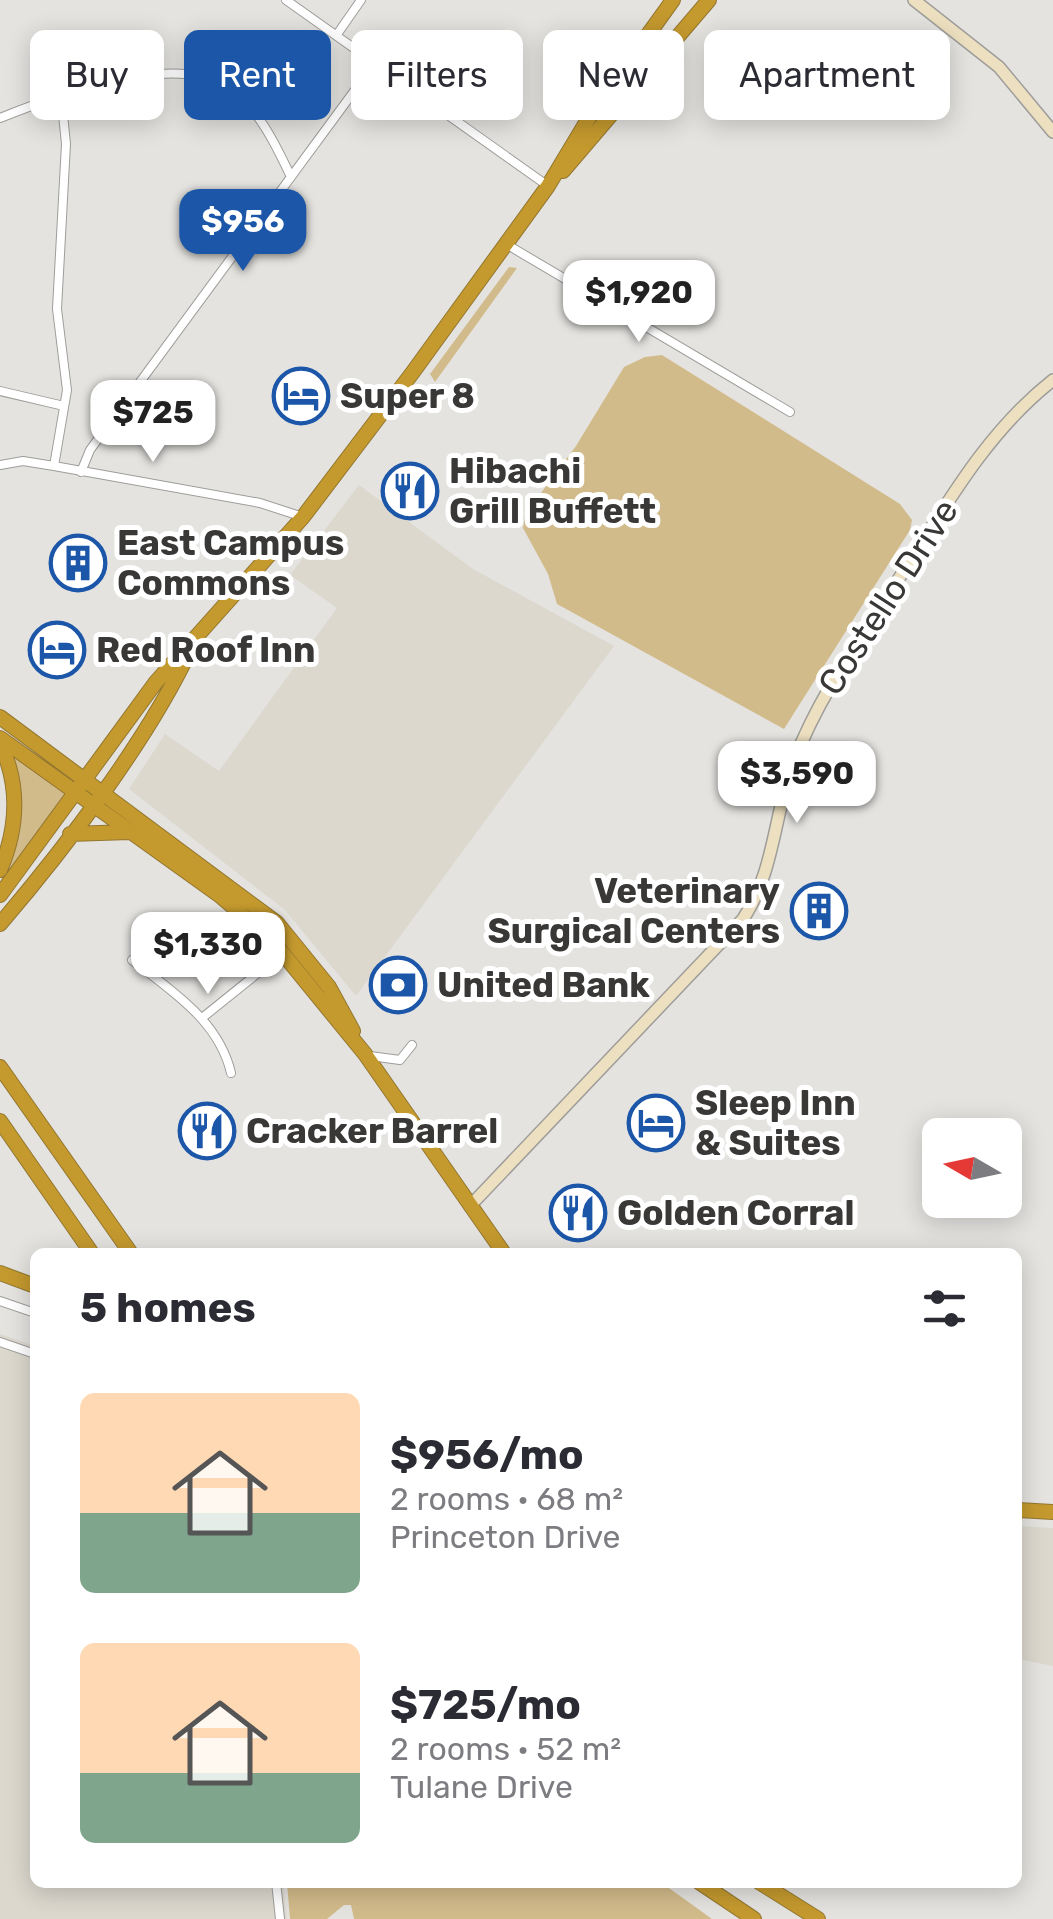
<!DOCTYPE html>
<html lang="en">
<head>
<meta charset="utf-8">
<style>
  body { margin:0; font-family:Rubik,sans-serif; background:#f2f2f3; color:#2b2b33; height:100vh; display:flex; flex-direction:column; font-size:38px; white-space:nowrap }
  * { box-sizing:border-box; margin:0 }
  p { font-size:32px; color:#7c7c81 }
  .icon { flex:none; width:55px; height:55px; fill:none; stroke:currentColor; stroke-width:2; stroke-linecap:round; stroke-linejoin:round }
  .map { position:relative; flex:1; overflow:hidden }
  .details { position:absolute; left:30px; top:1248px; width:992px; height:640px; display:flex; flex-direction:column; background:#fff; border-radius:15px; box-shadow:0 5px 25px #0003 }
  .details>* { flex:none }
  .guide { position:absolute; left:30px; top:30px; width:995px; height:90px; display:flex; gap:20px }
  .needle { width:65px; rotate:279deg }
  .controls { position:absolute; left:922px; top:1118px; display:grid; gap:20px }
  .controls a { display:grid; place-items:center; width:100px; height:100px; border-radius:15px; background:#fff; box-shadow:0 5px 25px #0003; font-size:50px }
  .price { position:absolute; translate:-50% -85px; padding:0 22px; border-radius:20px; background:#fff; color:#222; font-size:32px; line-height:65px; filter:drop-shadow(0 2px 5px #0008) }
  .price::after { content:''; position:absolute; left:50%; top:60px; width:30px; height:22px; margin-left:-15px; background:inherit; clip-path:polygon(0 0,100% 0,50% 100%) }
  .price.active { background:#1b56a8; color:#fff }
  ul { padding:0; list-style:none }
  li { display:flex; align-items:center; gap:30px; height:250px; padding:0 50px }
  li span { display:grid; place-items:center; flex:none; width:280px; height:200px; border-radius:15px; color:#555 }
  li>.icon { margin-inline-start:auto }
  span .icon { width:120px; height:120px; fill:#fffc; stroke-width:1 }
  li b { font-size:42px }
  h2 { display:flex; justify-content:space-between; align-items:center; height:120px; padding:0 50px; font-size:42px }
  .pill { padding:0 35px; border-radius:15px; background:#fff; box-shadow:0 5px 25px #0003; font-size:35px; line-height:90px }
  .pill.active { background:#1b56a8; color:#fff }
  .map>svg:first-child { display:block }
  .built { fill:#dcd8ce }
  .green { fill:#d2bb8b }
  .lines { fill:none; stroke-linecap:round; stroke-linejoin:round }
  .street-casing { stroke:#9e9d9a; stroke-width:10 }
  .secondary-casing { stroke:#9e9d9a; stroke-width:14 }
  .highway-casing { stroke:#937731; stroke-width:16 }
  .street { stroke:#fff; stroke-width:8 }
  .secondary { stroke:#ede0c0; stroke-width:11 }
  .highway { stroke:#c4992e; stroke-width:14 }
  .labels { text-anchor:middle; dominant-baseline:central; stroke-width:10; stroke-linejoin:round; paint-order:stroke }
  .poi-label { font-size:35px; font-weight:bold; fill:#393837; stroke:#fff; text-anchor:start }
  .street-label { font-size:35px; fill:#393837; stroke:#fff }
</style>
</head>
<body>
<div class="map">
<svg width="1053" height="1919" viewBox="0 0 1053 1919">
  <rect width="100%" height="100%" fill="#e4e3e0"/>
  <path class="built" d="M359,485l114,84 141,77 -258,350 -71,-86 -156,-121 36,-55 54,37 118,-163 -47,-33z
    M0,1334l35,12v536l248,1 4,36h-287z
    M1018,1526l35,2v138l-35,-7z"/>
  <path class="green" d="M509,267l8,1 -82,114 -5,-8z
    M662,355l238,149 12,16 -2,10 -126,199 -227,-125 -9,-30 -25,-46 3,-15 50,-67 48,-79 21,-10z
    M11,752l54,41 -65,93c11,-47 32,-85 11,-134z
    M287,1883h375l50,36h-358l-3,-14h-7l-17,14h-37z"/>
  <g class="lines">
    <g class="street-casing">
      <path id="street" d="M286,0l262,186
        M338,33l23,-33
        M0,118c55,-22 169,-65 224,-33 33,20 51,58 67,92
        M506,244l284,168
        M0,391l64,15
        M0,465l23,-4 31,5 206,37 43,14
        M54,466l13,-76 -10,-81 9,-165 -5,-49
        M81,472l9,-22 287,-390
        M132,960c40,31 87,61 99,113
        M202,1018l82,-66
        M370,1056l30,4 12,-15
        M0,1301l35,12
        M0,1342l35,12
        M276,1882l4,37"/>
    </g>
    <g class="secondary-casing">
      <path id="secondary" d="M914,0l85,67 54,65
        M470,1206l273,-287c32,-48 31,-106 51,-158 25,-65 65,-120 102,-178 47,-72 88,-149 157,-203"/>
    </g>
    <g class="highway-casing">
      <path id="highway" d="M563,171l146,-171
        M0,717l277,206 52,64 24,44
        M0,738l219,157 52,44 94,115 138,198
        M0,743c20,42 18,85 0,127
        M70,834l59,-2
        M0,895l156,-213 147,-165 110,-145 135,-186 45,-75 80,-111
        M0,924c66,-77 147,-183 190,-274
        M0,1067l130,185
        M0,1121l91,131
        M0,1273l35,13
        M1018,1510l35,2
        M699,1882l55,37
        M759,1882l59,37"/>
    </g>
    <use href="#street" class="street"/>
    <use href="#secondary" class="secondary"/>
    <use href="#highway" class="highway"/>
  </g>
  <defs>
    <g id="hotel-ring" transform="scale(2.875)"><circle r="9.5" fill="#fff" stroke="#1b56a8" stroke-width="1.5"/><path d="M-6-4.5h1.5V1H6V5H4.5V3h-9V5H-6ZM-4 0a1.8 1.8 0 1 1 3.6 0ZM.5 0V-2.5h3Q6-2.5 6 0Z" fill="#1b56a8"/></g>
    <g id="restaurant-ring" transform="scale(2.875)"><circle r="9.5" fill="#fff" stroke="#1b56a8" stroke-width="1.5"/><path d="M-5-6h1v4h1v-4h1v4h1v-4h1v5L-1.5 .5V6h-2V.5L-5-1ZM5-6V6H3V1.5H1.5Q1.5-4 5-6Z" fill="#1b56a8"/></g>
    <g id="building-ring" transform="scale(2.875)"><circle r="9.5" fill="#fff" stroke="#1b56a8" stroke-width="1.5"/><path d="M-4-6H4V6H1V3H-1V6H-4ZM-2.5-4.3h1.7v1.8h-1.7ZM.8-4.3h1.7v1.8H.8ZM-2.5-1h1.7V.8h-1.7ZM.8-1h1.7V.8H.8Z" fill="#1b56a8"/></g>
    <g id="bank-ring" transform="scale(2.875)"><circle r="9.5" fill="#fff" stroke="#1b56a8" stroke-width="1.5"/><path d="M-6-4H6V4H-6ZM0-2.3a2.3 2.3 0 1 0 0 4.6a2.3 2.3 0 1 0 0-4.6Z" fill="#1b56a8"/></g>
  </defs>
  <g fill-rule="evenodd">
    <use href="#hotel-ring" x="301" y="396"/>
    <use href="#restaurant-ring" x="410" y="491"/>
    <use href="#building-ring" x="78" y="563"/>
    <use href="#hotel-ring" x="57" y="650"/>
    <use href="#building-ring" x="819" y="911"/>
    <use href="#bank-ring" x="398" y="985"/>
    <use href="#hotel-ring" x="656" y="1123"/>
    <use href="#restaurant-ring" x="207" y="1131"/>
    <use href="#restaurant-ring" x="578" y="1213"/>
  </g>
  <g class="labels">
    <g class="poi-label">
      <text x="340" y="396">Super 8</text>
      <text x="449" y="471">Hibachi<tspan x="449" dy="40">Grill Buffett</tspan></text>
      <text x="117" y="543">East Campus<tspan x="117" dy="40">Commons</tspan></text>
      <text x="96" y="650">Red Roof Inn</text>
      <text x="780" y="891" text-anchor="end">Veterinary<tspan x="780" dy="40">Surgical Centers</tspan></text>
      <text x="437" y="985">United Bank</text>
      <text x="695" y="1103">Sleep Inn<tspan x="695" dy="40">&amp; Suites</tspan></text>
      <text x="246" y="1131">Cracker Barrel</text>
      <text x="617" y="1213">Golden Corral</text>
    </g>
    <g class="street-label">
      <text transform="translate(888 597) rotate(-57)">Costello Drive</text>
    </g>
  </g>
</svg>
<div class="controls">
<a><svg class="needle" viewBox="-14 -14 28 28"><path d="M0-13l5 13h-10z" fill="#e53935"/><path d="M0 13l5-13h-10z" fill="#7c7c81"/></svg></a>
</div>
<b class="price active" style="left:243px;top:274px">$956</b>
<b class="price" style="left:639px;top:345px">$1,920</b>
<b class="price" style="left:153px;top:465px">$725</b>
<b class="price" style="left:797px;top:826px">$3,590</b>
<b class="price" style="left:208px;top:997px">$1,330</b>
<div class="guide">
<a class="pill">Buy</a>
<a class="pill active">Rent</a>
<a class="pill">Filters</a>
<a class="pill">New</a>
<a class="pill">Apartment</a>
</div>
<section class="details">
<h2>5 homes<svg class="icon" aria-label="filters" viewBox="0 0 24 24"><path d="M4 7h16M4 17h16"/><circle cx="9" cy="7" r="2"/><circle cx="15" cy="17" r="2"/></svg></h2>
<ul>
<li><span style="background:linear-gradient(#ffd9b3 60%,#7fa58c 0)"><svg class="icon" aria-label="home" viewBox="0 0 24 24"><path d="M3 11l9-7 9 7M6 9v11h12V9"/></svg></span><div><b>$956/mo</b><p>2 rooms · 68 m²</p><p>Princeton Drive</p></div></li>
<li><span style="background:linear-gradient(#ffd9b3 65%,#7fa58c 0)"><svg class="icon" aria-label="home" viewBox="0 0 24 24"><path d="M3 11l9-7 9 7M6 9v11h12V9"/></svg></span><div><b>$725/mo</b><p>2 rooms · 52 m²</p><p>Tulane Drive</p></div></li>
</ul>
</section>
</div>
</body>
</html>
